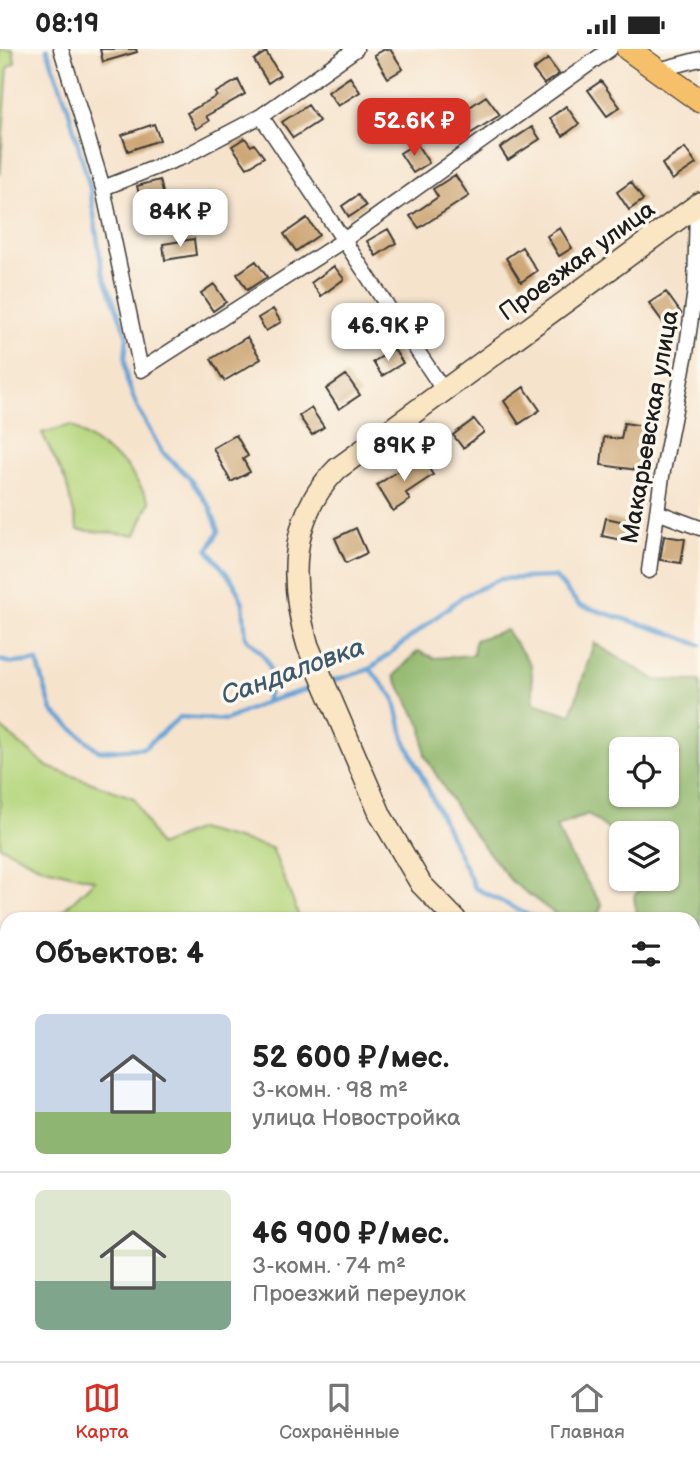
<!DOCTYPE html>
<html lang="ru">
<head>
<meta charset="utf-8">
<style>
  body { margin:0; font-family:"Balsamiq Sans",sans-serif; background:#f2f2f2; color:#222; height:100vh; display:flex; flex-direction:column; font-size:26px; white-space:nowrap }
  * { box-sizing:border-box; margin:0 }
  p { font-size:23px; color:#767676 }
  .icon { flex:none; width:38px; height:38px; fill:none; stroke:currentColor; stroke-width:2; stroke-linecap:round; stroke-linejoin:round }
  .map { position:relative; flex:1; overflow:hidden }
  .sheet { position:absolute; left:0px; top:863px; width:700px; height:450px; display:flex; flex-direction:column; background:#fff; border-radius:21px 21px 0 0; box-shadow:0 2px 5px #0004 }
  .sheet>* { flex:none }
  .controls { position:absolute; left:609px; top:688px; display:grid; gap:14px }
  .controls a { display:grid; place-items:center; width:70px; height:70px; border-radius:10px; background:#fff; box-shadow:0 2px 5px #0004; font-size:35px }
  .price { position:absolute; translate:-50% -60px; padding:0 16px; border-radius:14px; background:#fff; color:#222; font-size:23px; line-height:46px; filter:drop-shadow(0 2px 4px #0008) }
  .price::after { content:''; position:absolute; left:50%; top:42px; width:21px; height:16px; margin-left:-10px; background:inherit; clip-path:polygon(0 0,100% 0,50% 100%) }
  .price.selected { background:#d93025; color:#fff }
  ul { padding:0; list-style:none }
  li { display:flex; align-items:center; gap:21px; height:175px; padding:0 35px }
  li+li { border-top:2px solid #e0e0e0 }
  li span { display:grid; place-items:center; flex:none; width:196px; height:140px; border-radius:10px; color:#555 }
  li>.icon { margin-inline-start:auto }
  span .icon { width:84px; height:84px; fill:#fffc; stroke-width:1 }
  li b { font-size:30px }
  h2 { display:flex; justify-content:space-between; align-items:center; height:84px; padding:0 35px; font-size:30px }
  .status { display:flex; justify-content:space-between; align-items:center; height:49px; padding:0 35px; background:#fff; direction:ltr }
  .status svg { height:19px; fill:currentColor }
  .tabs { display:flex; justify-content:space-around; align-items:center; height:98px; border-top:2px solid #e0e0e0; background:#fff; font-size:19px; color:#767676 }
  .tabs a { display:grid; justify-items:center; gap:4px }
  .tabs .selected { color:#d93025 }
  .map>svg:first-child { display:block }
  .green { fill:#b5d67d; stroke:#68794c; stroke-width:2 }
  .forest { fill:#90b76c; stroke:#566a44; stroke-width:2; fill-rule:evenodd }
  .lines { fill:none; stroke-linecap:round; stroke-linejoin:round }
  .stream { stroke:#65a3d6; stroke-width:4.5 }
  .building { fill:#cea777 }
  .street-casing { stroke:#3d3a36; stroke-width:17 }
  .secondary-casing { stroke:#3d3a36; stroke-width:24 }
  .primary-casing { stroke:#3d3a36; stroke-width:25 }
  .street { stroke:#fff; stroke-width:14 }
  .secondary { stroke:#fbe6c4; stroke-width:21 }
  .primary { stroke:#f6c06b; stroke-width:23 }
  .labels { text-anchor:middle; dominant-baseline:central; stroke-width:7; stroke-linejoin:round; paint-order:stroke }
  .street-label { font-size:24px; fill:#1c1c1c; stroke:#fbf7ec }
  .water-label { font-size:26px; font-style:italic; fill:#3d5970; stroke:#fbf7ec }
</style>
</head>
<body>
<div class="status"><b>08:19</b><svg viewBox="0 0 49 12"><path d="M0 12V9h3v3zM5 12V6h3v6zM10 12V3h3v9zM15 12V0h3v12zM26 1h20v11H26zM47 4h2v5h-2z"/></svg></div>
<div class="map">
<svg width="700" height="1312" viewBox="0 0 700 1312">
  <rect width="100%" height="100%" fill="#fbf7ec"/>
  <filter id="ink" filterUnits="userSpaceOnUse"><feTurbulence type="fractalNoise" baseFrequency=".0143" numOctaves="2"/><feDisplacementMap in="SourceGraphic" scale="14" xChannelSelector="R" yChannelSelector="G"/><feConvolveMatrix kernelMatrix="1 2 1 2 8 2 1 2 1" color-interpolation-filters="sRGB"/></filter>
  <filter id="wash" filterUnits="userSpaceOnUse"><feTurbulence type="fractalNoise" baseFrequency=".00686" numOctaves="4" result="noise"/><feDisplacementMap in="SourceGraphic" scale="28" xChannelSelector="R" yChannelSelector="G"/><feGaussianBlur stdDeviation="1.57" result="paint"/><feColorMatrix in="noise" values="0 0 0 0 0 0 0 0 0 0 0 0 0 0 0 0 0 1.4 0 .05"/><feComposite in="paint" operator="in"/></filter>
  <g filter="url(#wash)">
    <rect width="100%" height="100%" fill="#f6e3cc"/>
    <path class="green" d="M0,0h13l2,14 -7,4 -8,107z
      M71,376l55,40 24,36 -14,34 -58,-5 -12,-48 -24,-49z
      M0,678l48,40 86,31 25,48 39,-17 74,19 28,71h-246l41,-39 -54,-13 -41,-21z
      M7,914v392h410l4,6h-421v-391z"/>
    <path class="forest" d="M506,581l25,35 3,38 37,12 23,-72 62,37 44,1v272l-7,-2v-32h-56l-3,-23 15,-17h18v-46h-46v6l-33,-25 -32,13 15,30 31,48 -6,14 -37,-2 -48,-36 -47,-60 -39,-65 -3,-29 -28,-51 24,-25 16,7 39,-3 2,-15zM621,700h46v46h-46z"/>
    <g class="lines">
      <path class="stream" d="M47,0l21,59 22,80 12,82 25,66 -2,23 2,22 11,28 24,43 25,23 23,32 9,24 -11,19 26,33 9,20 3,35c24,22 30,30 20,63
        M0,611l11,3 26,-2 15,50 47,40 45,-3 36,-31 46,3 40,-18 51,-16
        M370,620l24,29 10,40 71,150 61,31
        M332,632l38,-12 93,-73 37,-17 55,-2 24,28 90,28 31,12
        M693,916l7,1"/>
    </g>
    <g id="blocks">
      <path class="building" d="M100,0h36l1,3 -34,10z
        M385,0h5l13,20 -15,9 -14,-23z
        M266,3l14,23 -12,8 -14,-23z
        M548,10l11,15 -15,10 -11,-14z
        M350,28l10,15 -22,14 -10,-14z
        M238,31l7,14 -39,22 3,5 -13,8 -9,-16 30,-17 -2,-3z
        M601,32l19,26 -13,9 -19,-26z
        M486,47l14,19 -35,22 -13,-18z
        M308,56l11,16 -26,17 -11,-16z
        M566,57l13,18 -16,12 -13,-18z
        M154,75l6,16 -32,11 -6,-16z
        M532,78l8,12 -32,21 -8,-12z
        M245,89l6,8 3,-2 10,13 -17,11 -15,-22z
        M416,94l13,20 -16,10 -13,-20z
        M685,99l11,16 -24,16 -10,-16z
        M455,126l14,21 -50,32 -9,-12 28,-19 -5,-8z
        M160,131l5,21 -23,6 -5,-21z
        M631,133l12,18 -14,10 -12,-18z
        M358,146l8,11 -17,11 -7,-11z
        M307,169l12,17 -23,16 -12,-17z
        M560,179l12,20 -13,8 -12,-20z
        M388,180l8,14 -20,13 -9,-15z
        M194,190l2,16 -31,5 -2,-16z
        M522,198l15,24 -16,11 -15,-24z
        M256,212l11,16 -20,13 -10,-16z
        M334,217l10,13 -23,17 -10,-13z
        M214,235l12,18 -13,9 -12,-18z
        M666,243l15,21 -16,12 -16,-22z
        M426,258l16,23 -16,10 -15,-23z
        M273,260l8,13 -15,9 -8,-13z
        M247,288l14,22 -37,22 -13,-22z
        M394,300l9,14 -21,13 -9,-14z
        M346,326l14,20 -21,14 -13,-20z
        M524,338l16,23 -21,14 -15,-23z
        M311,359l13,19 -12,8 -13,-19z
        M474,370l10,13 -21,16 -10,-13z
        M624,374l27,4 -6,44 -44,-6 3,-28 17,2z
        M236,386l12,21 -5,3 7,13 -19,10 -18,-34z
        M421,407l12,19 -27,18 4,7 -17,11 -16,-26z
        M606,469l28,6 -3,18 -29,-6z
        M356,479l11,25 -21,10 -11,-25z
        M664,487l21,3 -4,24 -21,-3z"/>
    </g>
  </g>
  <g filter="url(#ink)">
    <use href="#blocks" fill-opacity="0" stroke="#3d3a36" stroke-width="2"/>
    <g class="lines">
      <g class="street-casing">
        <path id="street" d="M61,0l42,139 38,182 203,-130 266,-191
          M658,21l42,-11
          M261,67l183,275
          M103,139l82,-32 76,-40 95,-67
          M657,463l43,16
          M649,522l13,-95 24,-123 9,-63 2,-84"/>
      </g>
      <g class="secondary-casing">
        <path id="secondary" d="M455,870l-34,-35 -40,-68 -73,-170c-19,-63 -20,-128 29,-177l363,-266
          M693,1271l7,7
          M610,1312l24,-6"/>
      </g>
      <g class="primary-casing">
        <path id="primary" d="M628,0l72,52"/>
      </g>
      <use href="#street" class="street"/>
      <use href="#secondary" class="secondary"/>
      <use href="#primary" class="primary"/>
    </g>
  </g>
  <g class="labels">
    <g class="street-label">
      <text transform="translate(577 212) rotate(-36)">Проезжая улица</text>
      <text transform="translate(650 378) rotate(-80)">Макарьевская улица</text>
    </g>
    <g class="water-label">
      <text transform="translate(293 623) rotate(-20)">Сандаловка</text>
    </g>
  </g>
</svg>
<div class="controls">
<a><svg class="icon" aria-label="locate" viewBox="0 0 24 24"><circle cx="12" cy="12" r="6"/><path d="M12 2v4M12 18v4M2 12h4M18 12h4"/></svg></a>
<a><svg class="icon" aria-label="layers" viewBox="0 0 24 24"><path d="M12 4l9 5-9 5-9-5zM3 14l9 5 9-5"/></svg></a>
</div>
<b class="price selected" style="left:414px;top:109px">52.6K ₽</b>
<b class="price" style="left:180px;top:200px">84K ₽</b>
<b class="price" style="left:388px;top:314px">46.9K ₽</b>
<b class="price" style="left:404px;top:434px">89K ₽</b>
<section class="sheet">
<h2>Объектов: 4<svg class="icon" aria-label="filters" viewBox="0 0 24 24"><path d="M4 7h16M4 17h16"/><circle cx="9" cy="7" r="2"/><circle cx="15" cy="17" r="2"/></svg></h2>
<ul>
<li><span style="background:linear-gradient(#c9d6e8 70%,#8fb573 0)"><svg class="icon" aria-label="home" viewBox="0 0 24 24"><path d="M3 11l9-7 9 7M6 9v11h12V9"/></svg></span><div><b>52 600 ₽/мес.</b><p>3-комн. · 98 m²</p><p>улица Новостройка</p></div></li>
<li><span style="background:linear-gradient(#dfe7d0 65%,#7fa58c 0)"><svg class="icon" aria-label="home" viewBox="0 0 24 24"><path d="M3 11l9-7 9 7M6 9v11h12V9"/></svg></span><div><b>46 900 ₽/мес.</b><p>3-комн. · 74 m²</p><p>Проезжий переулок</p></div></li>
</ul>
</section>
</div>
<nav class="tabs">
<a class="selected"><svg class="icon" aria-label="map" viewBox="0 0 24 24"><path d="M3 6l6-2 6 2 6-2v14l-6 2-6-2-6 2zM9 4v14M15 6v14"/></svg>Карта</a>
<a><svg class="icon" aria-label="saved" viewBox="0 0 24 24"><path d="M7 4h10v16l-5-4-5 4z"/></svg>Сохранённые</a>
<a><svg class="icon" aria-label="home" viewBox="0 0 24 24"><path d="M3 11l9-7 9 7M6 9v11h12V9"/></svg>Главная</a>
</nav>
</body>
</html>
